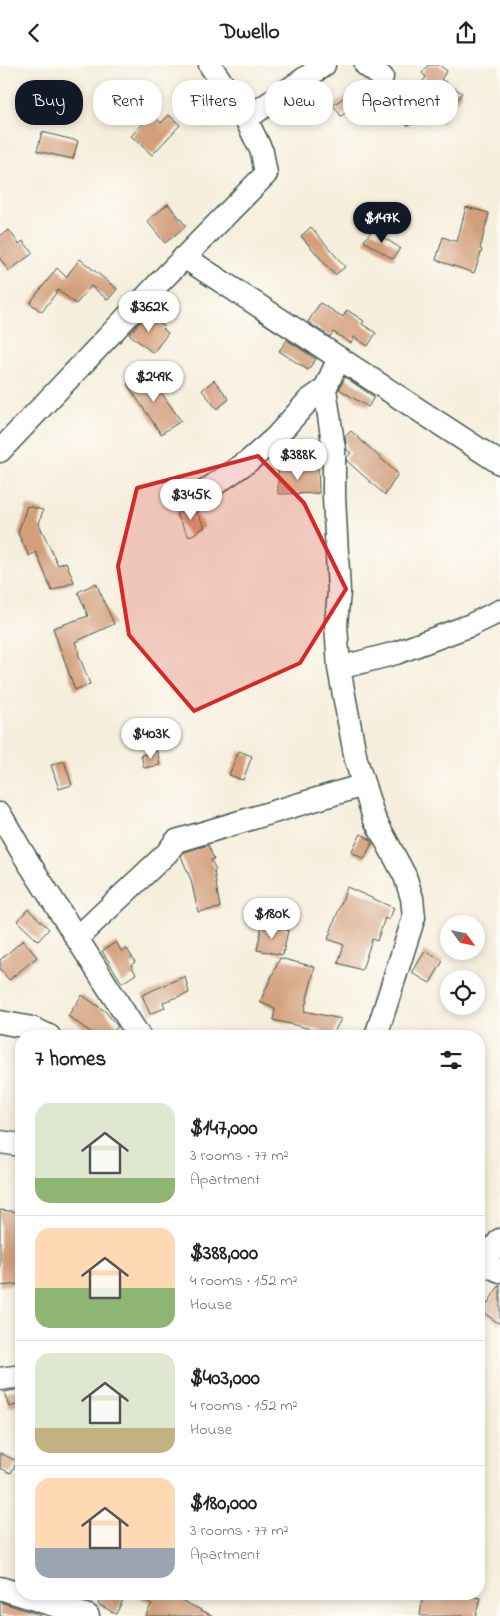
<!DOCTYPE html>
<html lang="en">
<head>
<meta charset="utf-8">
<style>
  body { margin:0; font-family:"Indie Flower",sans-serif; background:#f6f6f6; color:#222; height:100vh; display:flex; flex-direction:column; font-size:19px; white-space:nowrap }
  * { box-sizing:border-box; margin:0 }
  p { font-size:16px; color:#767676 }
  .icon { flex:none; width:28px; height:28px; fill:none; stroke:currentColor; stroke-width:2; stroke-linecap:round; stroke-linejoin:round }
  .map { position:relative; flex:1; overflow:hidden }
  .details { position:absolute; left:15px; top:965px; width:470px; height:570px; display:flex; flex-direction:column; background:#fff; border-radius:20px; box-shadow:0 2px 8px #0003 }
  .details>* { flex:none }
  .guide { position:absolute; left:15px; top:15px; width:470px; height:45px; display:flex; gap:10px }
  .needle { width:32px; rotate:123deg }
  .controls { position:absolute; left:440px; top:850px; display:grid; gap:10px }
  .controls a { display:grid; place-items:center; width:45px; height:45px; border-radius:50%; background:#fff; box-shadow:0 2px 8px #0003; font-size:25px }
  .price { position:absolute; translate:-50% -42px; padding:0 11px; border-radius:18px; background:#fff; color:#222; font-size:16px; line-height:32px; filter:drop-shadow(0 1px 2px #0008) }
  .price::after { content:''; position:absolute; left:50%; top:30px; width:15px; height:11px; margin-left:-8px; background:inherit; clip-path:polygon(0 0,100% 0,50% 100%) }
  .price.current { background:#111827; color:#fff }
  ul { padding:0; list-style:none }
  li { display:flex; align-items:center; gap:15px; height:125px; padding:0 20px }
  li+li { border-top:1px solid #e0e0e0 }
  li span { display:grid; place-items:center; flex:none; width:140px; height:100px; border-radius:15px; color:#555 }
  li>.icon { margin-inline-start:auto }
  span .icon { width:60px; height:60px; fill:#fffc; stroke-width:1 }
  li b { font-size:21px }
  h2 { display:flex; justify-content:space-between; align-items:center; height:60px; padding:0 20px; font-size:21px }
  .pill { padding:0 18px; border-radius:20px; background:#fff; box-shadow:0 2px 8px #0003; font-size:18px; line-height:45px }
  .pill.current { background:#111827; color:#fff }
  header { display:flex; justify-content:space-between; align-items:center; height:65px; padding:0 20px; background:#fff; font-size:22px; font-weight:800 }
  .map>svg:first-child { display:block }
  .building { fill:#d39e7a }
  .lines { fill:none; stroke-linecap:round; stroke-linejoin:round }
  .minor-casing { stroke:#3f584d; stroke-width:25 }
  .minor { stroke:#fff; stroke-width:22 }
  .marked { fill:#d62828; fill-opacity:0.2; stroke:#d62828; stroke-width:4; stroke-linejoin:round }
</style>
</head>
<body>
<header><svg class="icon" aria-label="back" viewBox="0 0 24 24"><path d="M15 5l-7 7 7 7"/></svg>Dwello<svg class="icon" aria-label="share" viewBox="0 0 24 24"><path d="M12 15V3M7 8l5-5 5 5M5 13v7h14v-7"/></svg></header>
<div class="map">
<svg width="500" height="1551" viewBox="0 0 500 1551">
  <rect width="100%" height="100%" fill="#fdfcf7"/>
  <filter id="ink" filterUnits="userSpaceOnUse"><feTurbulence type="fractalNoise" baseFrequency=".02" numOctaves="2"/><feDisplacementMap in="SourceGraphic" scale="10" xChannelSelector="R" yChannelSelector="G"/><feConvolveMatrix kernelMatrix="1 2 1 2 8 2 1 2 1" color-interpolation-filters="sRGB"/></filter>
  <filter id="wash" filterUnits="userSpaceOnUse"><feTurbulence type="fractalNoise" baseFrequency=".0096" numOctaves="4" result="noise"/><feDisplacementMap in="SourceGraphic" scale="20" xChannelSelector="R" yChannelSelector="G"/><feGaussianBlur stdDeviation="1.12" result="paint"/><feColorMatrix in="noise" values="0 0 0 0 0 0 0 0 0 0 0 0 0 0 0 0 0 1.4 0 .05"/><feComposite in="paint" operator="in"/></filter>
  <g filter="url(#wash)">
    <rect width="100%" height="100%" fill="#f6eedc"/>
    <g id="blocks">
      <path class="building" d="M428,0h11l8,6 -6,8 21,14 -20,31 -22,-14 -12,16 -11,-9 29,-40 -4,-4z
        M361,21l7,11 -27,19 -8,-11z
        M293,37l6,9 -11,8 -6,-9z
        M152,49l9,9 8,-8 11,10 -28,30 -21,-19z
        M42,67l36,9 -5,18 -36,-8z
        M168,139l18,22 -21,17 -18,-22z
        M466,142l23,6 -9,36 2,1 -8,23 -38,-13 7,-23 14,5z
        M311,162l34,40 -10,8 -34,-39z
        M9,165l10,14 4,-3 10,12 -24,18 -9,-12v-23z
        M372,165l28,18 -7,11 -29,-18z
        M80,194l37,30 -9,11 -17,-14 -15,18 -18,-14 -16,22 -12,-9 27,-35 9,9z
        M320,238l23,14 4,-7 17,11 -2,3 14,9 -8,13 -14,-9 -3,6 -18,-11 -3,5 -22,-15z
        M148,249l17,13 -2,2 5,4 -15,20 -24,-19z
        M287,275l29,19 -8,11 -29,-19z
        M146,307l13,21 2,-1 20,29 -20,13 -34,-50z
        M345,312l29,20 -6,10 -29,-18z
        M214,315l15,19 -12,10 -15,-19z
        M351,366l47,43 -13,21 -38,-34v-4l4,-4 -4,-3 -2,-13z
        M318,403l1,25 -41,1v-25z
        M27,441l16,4 -4,14 19,41 8,-3 8,20 -22,9 -16,-39 -7,4 -11,-23z
        M191,441l3,2 11,19 -16,10 -13,-23z
        M96,518l18,41 -39,18 4,10 -1,1 12,31 -15,6 -22,-62 35,-12 -10,-24z
        M157,686l3,14 -16,3 -3,-13z
        M239,686l13,5 -9,24 -14,-5z
        M64,696l8,24 -13,4 -8,-24z
        M361,769l9,5 2,4 -8,16 -13,-7z
        M208,780l6,14 -3,1 5,10 -2,1 6,37 -22,4 -7,-32 -10,-24 3,-4z
        M347,822l47,21 -5,12 -4,-2 -8,23 -5,-2 -10,31 -24,-7 6,-18 -16,-6z
        M28,844l21,20 -11,12 -21,-20z
        M262,860l26,5 -5,25 -26,-5z
        M23,875l14,17 -28,23 -9,-11v-9z
        M116,877l6,10 5,-3 8,13 -4,3 5,9 -14,9 -20,-32z
        M425,886l18,10 -13,22 -18,-10z
        M280,893l35,9 -11,44 37,8 -8,15 -60,-14 2,-11 -15,-7z
        M185,911l4,17 -26,9 2,6 -15,6 -8,-19z
        M82,930l23,16 13,16 -11,9h-11l-28,-20z
        M0,1145l21,2v72l-21,2z
        M500,1219v40l-18,-12z
        M21,1324v15l-12,3 -5,-15z
        M0,1388l17,8 -6,12 -11,-5z
        M104,1529h22l-10,20 -18,-10z
        M132,1529h37l44,22h-68l7,-12z
        M423,1529h37l21,4 -6,18h-55z
        M0,1537l41,13v1h-41z"/>
    </g>
  </g>
  <g filter="url(#ink)">
    <use href="#blocks" fill-opacity="0" stroke="#3f584d" stroke-width="1"/>
    <g class="lines">
      <g class="minor-casing">
        <path id="minor" d="M366,0l16,12
          M246,54l78,-54
          M184,192l316,206
          M339,293l-14,31 9,60v48l5,95 -3,32 3,44 17,92 18,58 31,58 7,22 2,19 -38,119
          M0,386l159,-168 107,-109 -4,-22 -16,-33 -36,-54
          M198,431l52,-36 25,-22 33,-37 17,-12
          M339,603l57,-15 75,-28 29,-14
          M0,749l22,38 117,184
          M77,873l90,-85 9,-12 188,-56
          M0,957l32,6 17,8
          M0,1077l21,3
          M479,1197l21,9
          M479,1202l21,-27
          M0,1314l21,-3
          M0,1523l88,28"/>
      </g>
      <use href="#minor" class="minor"/>
    </g>
  </g>
  <path class="marked" d="M258,391l46,47 42,86 -46,74 -106,48 -65,-76 -11,-69 19,-78z"/>
</svg>
<div class="controls">
<a><svg class="needle" viewBox="-14 -14 28 28"><path d="M0-13l5 13h-10z" fill="#e53935"/><path d="M0 13l5-13h-10z" fill="#767676"/></svg></a>
<a><svg class="icon" aria-label="locate" viewBox="0 0 24 24"><circle cx="12" cy="12" r="6"/><path d="M12 2v4M12 18v4M2 12h4M18 12h4"/></svg></a>
</div>
<b class="price current" style="left:382px;top:179px">$147K</b>
<b class="price" style="left:149px;top:268px">$362K</b>
<b class="price" style="left:154px;top:338px">$249K</b>
<b class="price" style="left:298px;top:416px">$388K</b>
<b class="price" style="left:191px;top:456px">$345K</b>
<b class="price" style="left:151px;top:695px">$403K</b>
<b class="price" style="left:272px;top:875px">$180K</b>
<div class="guide">
<a class="pill current">Buy</a>
<a class="pill">Rent</a>
<a class="pill">Filters</a>
<a class="pill">New</a>
<a class="pill">Apartment</a>
</div>
<section class="details">
<h2>7 homes<svg class="icon" aria-label="filters" viewBox="0 0 24 24"><path d="M4 7h16M4 17h16"/><circle cx="9" cy="7" r="2"/><circle cx="15" cy="17" r="2"/></svg></h2>
<ul>
<li><span style="background:linear-gradient(#dfe7d0 75%,#8fb573 0)"><svg class="icon" aria-label="home" viewBox="0 0 24 24"><path d="M3 11l9-7 9 7M6 9v11h12V9"/></svg></span><div><b>$147,000</b><p>3 rooms · 77 m²</p><p>Apartment</p></div></li>
<li><span style="background:linear-gradient(#ffd9b3 60%,#8fb573 0)"><svg class="icon" aria-label="home" viewBox="0 0 24 24"><path d="M3 11l9-7 9 7M6 9v11h12V9"/></svg></span><div><b>$388,000</b><p>4 rooms · 152 m²</p><p>House</p></div></li>
<li><span style="background:linear-gradient(#dfe7d0 75%,#c2b280 0)"><svg class="icon" aria-label="home" viewBox="0 0 24 24"><path d="M3 11l9-7 9 7M6 9v11h12V9"/></svg></span><div><b>$403,000</b><p>4 rooms · 152 m²</p><p>House</p></div></li>
<li><span style="background:linear-gradient(#ffd9b3 70%,#9aa5b1 0)"><svg class="icon" aria-label="home" viewBox="0 0 24 24"><path d="M3 11l9-7 9 7M6 9v11h12V9"/></svg></span><div><b>$180,000</b><p>3 rooms · 77 m²</p><p>Apartment</p></div></li>
</ul>
</section>
</div>
</body>
</html>
